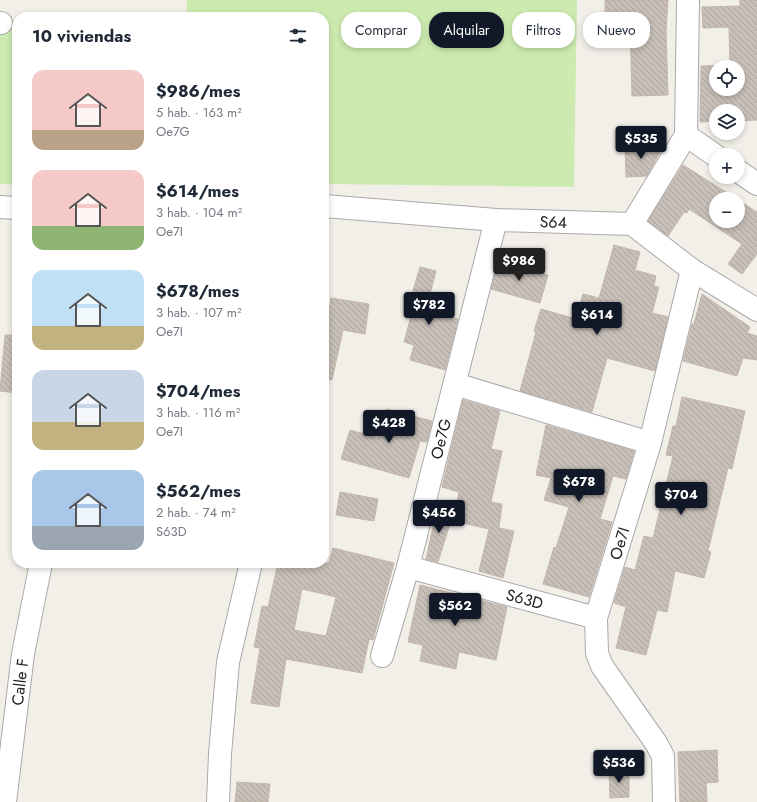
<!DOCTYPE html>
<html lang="es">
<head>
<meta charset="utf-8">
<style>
  body { margin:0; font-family:Jost,sans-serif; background:#f6f6f7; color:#1f2937; height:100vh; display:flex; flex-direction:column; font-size:15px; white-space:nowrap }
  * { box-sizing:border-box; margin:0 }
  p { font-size:13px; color:#747a83 }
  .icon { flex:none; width:22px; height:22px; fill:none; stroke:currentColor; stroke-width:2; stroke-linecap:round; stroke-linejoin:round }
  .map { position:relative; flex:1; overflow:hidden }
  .panel { position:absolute; left:12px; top:12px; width:317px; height:556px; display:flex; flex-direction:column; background:#fff; border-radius:16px; box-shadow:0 2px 6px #0003 }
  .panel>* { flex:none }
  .hud { position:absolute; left:341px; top:12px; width:356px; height:36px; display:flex; gap:8px }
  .tools { position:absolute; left:709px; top:60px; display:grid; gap:8px }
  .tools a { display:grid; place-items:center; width:36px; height:36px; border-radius:50%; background:#fff; box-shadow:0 2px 6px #0003; font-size:20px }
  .price { position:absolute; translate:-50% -34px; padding:0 9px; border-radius:4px; background:#111827; color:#fff; font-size:13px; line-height:26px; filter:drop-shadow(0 1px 2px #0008) }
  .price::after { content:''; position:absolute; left:50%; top:24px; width:12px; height:9px; margin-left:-6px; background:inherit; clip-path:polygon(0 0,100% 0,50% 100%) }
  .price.active { background:#222; color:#fff }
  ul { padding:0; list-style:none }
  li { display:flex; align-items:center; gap:12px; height:100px; padding:0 20px }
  li span { display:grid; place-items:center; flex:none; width:112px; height:80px; border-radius:12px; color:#555 }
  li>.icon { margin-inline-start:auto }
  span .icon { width:48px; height:48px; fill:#fffc; stroke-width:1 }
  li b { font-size:17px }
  h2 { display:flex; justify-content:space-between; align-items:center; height:48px; padding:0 20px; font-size:17px }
  .pill { padding:0 14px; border-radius:16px; background:#fff; box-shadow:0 2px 6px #0003; font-size:14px; line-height:36px }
  .pill.active { background:#111827; color:#fff }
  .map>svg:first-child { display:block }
  .grass { fill:#cdebb0 }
  .building { fill:url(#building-back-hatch); stroke:#c4b6ab; fill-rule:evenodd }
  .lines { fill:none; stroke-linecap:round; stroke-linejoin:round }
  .minor-casing { stroke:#a9a9a9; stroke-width:24 }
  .minor { stroke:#fff; stroke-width:22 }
  .labels { text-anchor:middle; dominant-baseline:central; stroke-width:4; stroke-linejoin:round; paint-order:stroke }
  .street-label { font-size:16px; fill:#222; stroke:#fff }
</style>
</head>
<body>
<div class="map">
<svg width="757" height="802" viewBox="0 0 757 802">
  <defs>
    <pattern id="building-back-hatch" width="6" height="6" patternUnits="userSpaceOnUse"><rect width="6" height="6" fill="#c7bfb8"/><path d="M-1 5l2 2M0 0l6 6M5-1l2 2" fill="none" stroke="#aba49e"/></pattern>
  </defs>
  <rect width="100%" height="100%" fill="#f2efe9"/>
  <path class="grass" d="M187,0h390l-3,187 -250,-3v-167h-184l46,-1z
    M0,20h17v165l-17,-1z"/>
  <path class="building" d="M605,0h63l-2,31 2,64 -36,1 -2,-75h-25z
    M740,0h17v120l-19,1v-10h-22v10l-16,1 1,-56 29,-1 -1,-38 -26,1 -1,-21 38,-1zM716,67h22v22h-22z
    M663,146l-16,30 -21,1 -1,-30z
    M683,165l54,34h-21v22h22v-21l19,12v42l-15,20 -14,-10 14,-20 -53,-35 -2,4 -3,-1 -16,24 -20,-15z
    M614,245l26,7 -5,18 21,6 -2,10 5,1 -7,26 16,4 -13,54 -48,-13 -15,54 -72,-21 16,-59 -2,-1 7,-22 35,10 7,-25 16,4z
    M498,262l50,13 -8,28 -49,-14z
    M420,267l16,4 -8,31 9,3 -2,7 23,7 -13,51 -35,-10 4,-15 -10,-3 10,-37 -5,-1z
    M702,294l48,33 -3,6 10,3v24l-14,-2 -6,18 -54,-15 9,-37h2z
    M331,298l38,6 -4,30 -22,-4 -11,50 -8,-2v-33z
    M5,335h12v58l-17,-2z
    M682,397l63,14 -13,58 -4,-1 -20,83 3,1 -7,26 -29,-7 -8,41 -10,-2 -11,45 -30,-7 10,-41 -12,-4 11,-36 10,3 9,-34 9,2 20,-82 -7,-1 7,-29h3z
    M463,400l37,11 -9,38 11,2 -11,51 11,2 -3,24 15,3 -11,47 -24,-7 10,-42 -36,-8 6,-29 -17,-5z
    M386,409l46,12 -5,21 -7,-1 -11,37 -68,-19 9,-29 29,8z
    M546,425l88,26 -8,28 -13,-3 -13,43 12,3 -23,75 -46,-13 11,-37 2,1 13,-41 -25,-7 7,-22 -15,-3z
    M340,492l38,7 -4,22 -38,-6z
    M437,508l17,3 -16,51 -12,-3z
    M333,548l61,15 -21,77 -4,-1 -7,34 -76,-14 -7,48 -28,-4 9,-55 -6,-1 8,-41 6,1 10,-44h51zM302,589l34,8 -10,39 -32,-6z
    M420,585l87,22 -11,53 -37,-8 -3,17 -36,-8 3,-16 -15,-3z
    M717,750l1,32 -12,1 1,19h-27l-2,-50z
    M609,771h20v26l-19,1z
    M237,782l33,2 -2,18h-33z"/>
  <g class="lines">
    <g class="minor-casing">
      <g id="minor">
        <path d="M0,23h1"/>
        <path d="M686,135l2,-135"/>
        <path d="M686,135l30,21"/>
        <path d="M738,171l19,13"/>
        <path id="s1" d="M324,206l172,14 136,4 60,46 65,40"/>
        <path d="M0,207l17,1"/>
        <path d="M632,224l54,-89"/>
        <path d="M455,384l195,59"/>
        <path id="s2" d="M408,567l188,51"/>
        <path id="s3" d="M382,656l26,-89 88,-347"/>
        <path id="s4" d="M5,802l18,-148 18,-91"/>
        <path d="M218,802l2,-48 8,-92 23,-99"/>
        <path id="s5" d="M664,802l-1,-46 -7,-13 -54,-77 -5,-13 -1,-35 54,-175 42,-173"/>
      </g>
    </g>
    <use href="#minor" class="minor"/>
  </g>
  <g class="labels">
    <g class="street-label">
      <text stroke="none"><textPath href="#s1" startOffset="230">S64</textPath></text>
      <text stroke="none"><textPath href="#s3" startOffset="225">Oe7G</textPath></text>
      <text stroke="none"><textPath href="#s5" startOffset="282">Oe7I</textPath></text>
      <text stroke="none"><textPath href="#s2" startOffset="121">S63D</textPath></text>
      <text stroke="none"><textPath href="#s4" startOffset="121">Calle F</textPath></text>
    </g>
  </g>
</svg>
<div class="tools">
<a><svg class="icon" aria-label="locate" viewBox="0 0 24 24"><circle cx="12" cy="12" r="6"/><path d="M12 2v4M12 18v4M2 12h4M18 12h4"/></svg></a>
<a><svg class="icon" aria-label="layers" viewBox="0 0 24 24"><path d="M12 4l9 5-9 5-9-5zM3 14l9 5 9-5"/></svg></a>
<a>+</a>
<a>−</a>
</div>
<b class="price" style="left:641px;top:160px">$535</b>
<b class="price active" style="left:519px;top:282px">$986</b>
<b class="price" style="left:429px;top:326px">$782</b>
<b class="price" style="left:597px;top:336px">$614</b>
<b class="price" style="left:389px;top:444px">$428</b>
<b class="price" style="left:579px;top:503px">$678</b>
<b class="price" style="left:681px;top:516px">$704</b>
<b class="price" style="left:439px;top:534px">$456</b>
<b class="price" style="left:455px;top:627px">$562</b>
<b class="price" style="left:619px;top:784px">$536</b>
<div class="hud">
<a class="pill">Comprar</a>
<a class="pill active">Alquilar</a>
<a class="pill">Filtros</a>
<a class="pill">Nuevo</a>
</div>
<section class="panel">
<h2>10 viviendas<svg class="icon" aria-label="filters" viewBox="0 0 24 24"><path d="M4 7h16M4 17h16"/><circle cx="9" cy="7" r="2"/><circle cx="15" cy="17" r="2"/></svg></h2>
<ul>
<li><span style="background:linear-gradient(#f6c9c9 75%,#b9a48a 0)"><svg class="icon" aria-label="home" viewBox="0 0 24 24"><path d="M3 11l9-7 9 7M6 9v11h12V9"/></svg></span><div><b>$986/mes</b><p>5 hab. · 163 m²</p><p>Oe7G</p></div></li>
<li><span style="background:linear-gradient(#f6c9c9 70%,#8fb573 0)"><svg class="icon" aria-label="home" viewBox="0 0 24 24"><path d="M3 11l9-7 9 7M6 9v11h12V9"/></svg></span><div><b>$614/mes</b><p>3 hab. · 104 m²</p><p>Oe7I</p></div></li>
<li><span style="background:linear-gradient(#bfe0f5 70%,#c2b280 0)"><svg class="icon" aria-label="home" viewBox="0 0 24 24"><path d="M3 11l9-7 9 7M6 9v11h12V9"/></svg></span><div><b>$678/mes</b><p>3 hab. · 107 m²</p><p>Oe7I</p></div></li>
<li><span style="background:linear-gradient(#c9d6e8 65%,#c2b280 0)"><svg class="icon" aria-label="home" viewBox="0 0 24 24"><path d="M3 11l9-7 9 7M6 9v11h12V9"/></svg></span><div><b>$704/mes</b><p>3 hab. · 116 m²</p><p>Oe7I</p></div></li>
<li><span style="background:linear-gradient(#a9c7e8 70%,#9aa5b1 0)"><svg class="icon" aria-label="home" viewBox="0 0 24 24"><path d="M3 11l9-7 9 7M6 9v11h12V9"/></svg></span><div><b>$562/mes</b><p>2 hab. · 74 m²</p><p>S63D</p></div></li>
</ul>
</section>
</div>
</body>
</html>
